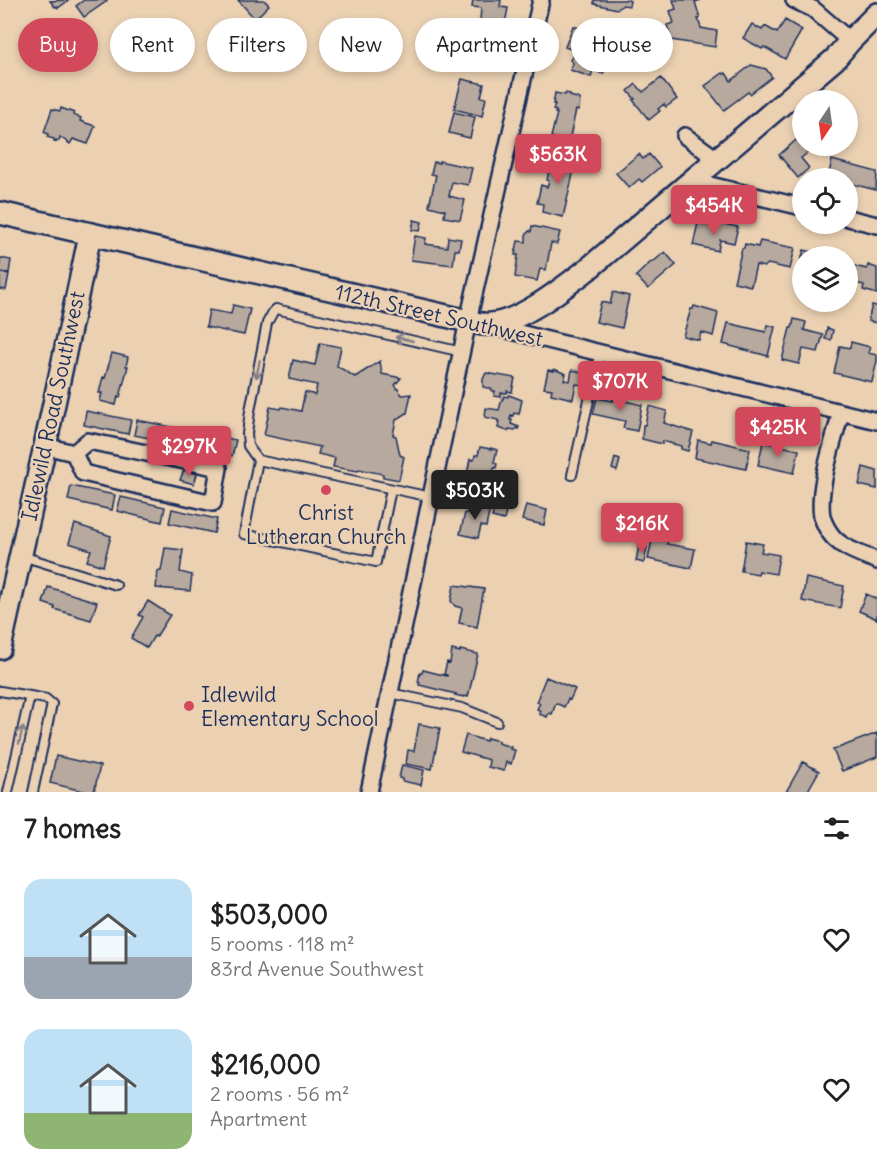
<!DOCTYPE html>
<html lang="en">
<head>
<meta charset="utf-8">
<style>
  body { margin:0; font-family:Delius,sans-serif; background:#f2f2f2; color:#222; height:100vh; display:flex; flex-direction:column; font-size:22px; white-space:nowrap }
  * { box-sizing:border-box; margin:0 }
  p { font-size:20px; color:#767676 }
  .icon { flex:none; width:33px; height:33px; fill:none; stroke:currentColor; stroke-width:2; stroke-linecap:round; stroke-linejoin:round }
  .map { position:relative; height:792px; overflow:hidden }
  .panel { display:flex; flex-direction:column; background:#fff; flex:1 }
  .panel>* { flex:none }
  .banner { position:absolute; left:18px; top:18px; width:842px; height:54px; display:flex; gap:12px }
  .needle { width:39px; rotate:193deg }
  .fabs { position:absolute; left:792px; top:90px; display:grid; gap:12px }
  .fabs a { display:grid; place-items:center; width:66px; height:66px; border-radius:50%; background:#fff; box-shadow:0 3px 9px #0003; font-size:30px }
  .price { position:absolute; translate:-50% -51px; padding:0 14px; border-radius:6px; background:#d1495b; color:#fff; font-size:20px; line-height:39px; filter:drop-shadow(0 2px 3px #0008) }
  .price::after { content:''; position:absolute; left:50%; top:36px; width:18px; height:14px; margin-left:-9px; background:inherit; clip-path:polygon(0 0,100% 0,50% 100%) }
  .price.current { background:#222; color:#fff }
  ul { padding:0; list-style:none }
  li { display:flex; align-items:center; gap:18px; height:150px; padding:0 24px }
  li span { display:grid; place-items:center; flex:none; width:168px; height:120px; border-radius:18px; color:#555 }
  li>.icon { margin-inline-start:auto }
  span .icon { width:72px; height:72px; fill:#fffc; stroke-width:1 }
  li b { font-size:26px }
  h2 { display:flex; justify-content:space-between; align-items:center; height:72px; padding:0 24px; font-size:26px }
  .pill { padding:0 21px; border-radius:27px; background:#fff; box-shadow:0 3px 9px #0003; font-size:21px; line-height:54px }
  .pill.current { background:#d1495b; color:#fff }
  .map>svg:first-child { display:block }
  .building { fill:#b7a99d; stroke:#1b2f5e; stroke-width:1.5 }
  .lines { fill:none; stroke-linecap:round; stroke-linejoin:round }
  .lane-casing { stroke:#1b2f5e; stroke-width:12 }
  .street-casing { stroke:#1b2f5e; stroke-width:20 }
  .secondary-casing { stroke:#1b2f5e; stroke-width:26 }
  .lane { stroke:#ebd1b2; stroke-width:8 }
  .street { stroke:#ebd1b2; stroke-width:15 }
  .secondary { stroke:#ebd1b2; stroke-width:21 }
  .oneway { stroke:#838088 }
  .poi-dot { fill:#d1495b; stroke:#ebd1b2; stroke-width:2 }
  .labels { text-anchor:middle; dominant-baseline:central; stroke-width:4.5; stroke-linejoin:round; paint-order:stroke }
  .street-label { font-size:21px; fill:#1b2f5e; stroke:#ebd1b2 }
  .poi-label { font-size:21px; fill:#1b2f5e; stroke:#ebd1b2 }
</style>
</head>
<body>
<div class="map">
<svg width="877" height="792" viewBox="0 0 877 792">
  <rect width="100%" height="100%" fill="#ebd1b2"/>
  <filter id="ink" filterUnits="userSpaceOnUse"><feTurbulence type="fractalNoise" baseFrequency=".0167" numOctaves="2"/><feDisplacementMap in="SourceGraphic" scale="12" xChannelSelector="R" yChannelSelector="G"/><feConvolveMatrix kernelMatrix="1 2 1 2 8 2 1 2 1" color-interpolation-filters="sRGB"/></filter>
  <g filter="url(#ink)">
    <path class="building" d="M69,0l-11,8 -1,-2 -2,1 -5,-6z
      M84,0h23v1l-23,16 -8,-11z
      M238,0h26l5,5 -14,14z
      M473,0h28l-1,7 8,1 -3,16 -25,-4 1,-12 -9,-1z
      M594,0h34l2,1 -1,5 -6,-1 -6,4 -23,-5z
      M673,0h28l-6,2 5,16 -2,1 3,9 16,3 -2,16 -44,-7 -4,-15 7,-2 -4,-12 6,-2z
      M785,20l17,10 -17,29 -21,-12 -2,2 -19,-11 9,-14 10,6 3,-4 12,7z
      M573,26l18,6 -3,8 14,4 -3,9 3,1 -2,7 7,3 -4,10 -10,-4 -2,7 -21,-7 3,-7 -3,-3 6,-9 -11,-4z
      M751,65l15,4 6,8 -22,17 -2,-2 -24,18 -19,-24 18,-13 1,1 2,-1 5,8z
      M661,78l16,21 -11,8 -2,-3 -6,5 2,2 -11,9 -16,-20 2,-1 -7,-8 8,-7 7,8z
      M462,79l22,5 -3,13 5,1 -4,18 -28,-7z
      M555,93l10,2 1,-2 4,1v2l10,3 -1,12 -3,-1 -7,31 -5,-1 -2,11 -7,-2 2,-10 -6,-2 6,-24h-2l1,-2 -3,-1 2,-6h-2z
      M61,108l13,5 -1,2 8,3 -1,3 15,5 -7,18 -15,-5 -3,5 -10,-7 -1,4 -3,-1v2l-2,-1v-2l-7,-2 1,-3 -4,-2 8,-23 8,2z
      M454,112l21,5 -5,21 -21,-5z
      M802,135v11h14l-15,12 8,10 -11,10 -19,-23z
      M555,153l22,4 -14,60 -21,-5 1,-8 -6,-1 4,-18 6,2 2,-6 -2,-1 2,-10h2z
      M639,154l4,5 6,-5 11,13 -18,15 -3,-3 -10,9 -13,-15z
      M832,160l45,12 -1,18 -28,-7v-5h-20z
      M439,161l33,7 -4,17 -16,-3 -3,14 16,4 -5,20 -16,-3 1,-7 -16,-4 7,-31 -5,-1 3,-12 5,1z
      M414,220l8,2 -2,9 -8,-1z
      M698,223l20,4 1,-4 19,4 -4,16 -14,-3 -2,11 -25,-6z
      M532,226l28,6 -3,12 -6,-1 -5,27 -6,-1 -3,12 -22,-4 3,-22h-3l3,-14 8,1v-7l3,-4 2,1z
      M415,236l11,2 -1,6 22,3 1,-10 13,2 -2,11h-4l-2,15 -42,-5z
      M760,241l35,7 -5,21 -22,-5 -4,3 -8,-2 -5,21 -17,-4 8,-34h2l1,-4 13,3z
      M804,250l17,4v-1l12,3h-31v16l-3,-1 2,-5 -1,-1z
      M665,252l11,13 -28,24 -12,-13 16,-15 1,1z
      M0,258l11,2 -2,13 -9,-1z
      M868,265l9,3v26l-14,-4 1,-5 -14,-3 4,-16 13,3z
      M0,272l9,2 -3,16 -6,-1z
      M613,292l16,4 -7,32 -26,-6 5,-20 9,2z
      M233,305l17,4 -6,26 -38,-8 3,-17 22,4z
      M872,305l5,1v17l-9,-2z
      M694,306l24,7 -5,23 -12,-4 -2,8 -16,-4 8,-27h2z
      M794,319l12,3 -2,8 19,5 -5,17 -15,-3 -4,15 -17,-4 8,-32h2z
      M728,323l38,9 2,-7 7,2 -7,29 -45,-12z
      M827,328l6,2 -2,10 -6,-1z
      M851,342l19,5 -2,6 9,2v6l-5,21 -38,-9 6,-27 10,2z
      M320,343l21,4 -4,19 18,11 25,-16 2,13 19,4 -6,7 7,10 9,-1 -4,19 -11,7 -3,15 3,1 4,19 4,2 -5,23 -16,-3v-3l-24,-5 -1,2 -25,-4 2,-9 -17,-4 2,-7 -56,-12 6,-28 11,2 1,-2 19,4 4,-19 10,3 2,-10 -28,-6 4,-19 22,5z
      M112,353l16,4 -2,9h2l-8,31 -2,-1 -2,9 -16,-4 2,-8h-3l4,-16 2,1z
      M554,369l12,5 -2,6 6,1 2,-11 13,3 -2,12 -7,-1 -3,15 -22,-5 1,-5 -8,-1 4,-18 6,1z
      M486,373l29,5 -3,14 -5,-1v2h-6v4l-7,-1 1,-5h-3v-2l-9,-2v-8z
      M509,395l13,5 -3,14 -5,-1 -1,3 -2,-1 -1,5h2l-1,4 8,3 -1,2 -2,-1 -1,2 -6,-1 -1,2 -10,-3 1,-6h-1v-2l-13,-3 1,-9 13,2 3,-11h1l1,-3 4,1z
      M597,398l16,3v-3l29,7 -5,26 -14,-3 2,-7 -32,-7z
      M649,406l18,5 -3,12 29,9 -5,19 -7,-2v-3l-19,-5v3l-20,-5 1,-14h2z
      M86,411l45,9 -3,14 -44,-9z
      M137,420l45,9 -3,15 -45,-9z
      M190,431l46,9 -4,16 -46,-9z
      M698,440l13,3 1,-3 38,9 -4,20 -51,-11z
      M763,442l36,8 -5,23 -36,-8z
      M480,447l11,2v-1l6,2 -3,12 3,2 -1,4h-2l-1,6 -10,-2 -2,5 -14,-3 3,-15 4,1 1,-5h3z
      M615,458l5,2 -3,11 -5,-2z
      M863,467l14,4v18l-18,-4z
      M184,470l13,4 -3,10 -14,-4z
      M71,486l44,9 -3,15 -44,-10z
      M121,497l44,10 -3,15 -45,-11z
      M496,501l12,3 -4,16 -12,-3z
      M471,504l19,4 -4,19 -5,-1 -3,12 -18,-4 5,-21h4z
      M526,505l21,5 -3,15 -22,-5z
      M172,509l45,10 -3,14 -45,-10z
      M75,524l36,12 -8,30 -16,-5 4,-11 -22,-7z
      M653,535l15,3 -1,6 28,5 -4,19 -43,-9z
      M746,541l17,3 -2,8 18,3 -3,19 -17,-3 -1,3 -17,-3z
      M639,545l8,2 -3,16 -8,-2z
      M165,548l18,2 -3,22 12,3 -2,16 -34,-3 2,-17h3z
      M806,578l38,8 -4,22 -38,-7z
      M454,585l30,4 -7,38 -18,-4 3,-15 -7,-2 -4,-5z
      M48,587l49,15 -6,18 -37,-11 1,-2 -12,-4z
      M866,594l11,5v20l-18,-8z
      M148,601l22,14 -14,22 -2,-1 -7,12 -16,-10 12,-21 -4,-2z
      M452,650l8,2v-2l18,4 -10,43 -4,-1v1l-9,-2 1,-1 -37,-9 1,-3h-2l2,-9h2l1,-3 24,6v-1l-3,-1 3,-12 3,1z
      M546,677l29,12 -5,11 -2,-1 -4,8 -8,-4 -4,11 -3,-1 -2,4 -8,-3 2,-3 -4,-2 3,-6 -3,-1 3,-7 -1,-1z
      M419,724l21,4 -8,41 -26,-5 2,-14 6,1z
      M877,733v24l-35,14 -9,-21z
      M466,735l20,6 1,-3 12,3 -1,2 13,4 -1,2 5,1 -4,14 -5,-2 -2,9 -16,-4 1,-7 -28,-8z
      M56,756l44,10 -6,26h-7l-37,-9z
      M803,762l16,9 -12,21h-21z
      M402,765l22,5 -3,15 -19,-4v-2l-3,-1z"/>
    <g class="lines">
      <g class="lane-casing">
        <path id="lane" d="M258,460l-10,-14 -1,-12 3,-23 17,-88 6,-11 3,-3 186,43
          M572,475l28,-123
          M391,489l-15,73 -132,-28 14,-74 173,37
          M22,556l94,29
          M0,691l30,5 -22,96
          M390,693l72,15 35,14
          M30,696l16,3 6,5 -19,88"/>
      </g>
      <g class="street-casing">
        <path id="street" d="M794,0l19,9 37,32
          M685,136l33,24
          M693,181l109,26
          M848,218l29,7
          M491,326l386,95
          M841,412c-7,28 -24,77 -19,104 2,8 6,15 11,21 11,12 29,17 44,24
          M45,446l29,7 9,20 130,30 6,-35 -131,-27 -14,12
          M369,792l99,-471 73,-321"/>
      </g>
      <g class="secondary-casing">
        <path id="secondary" d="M0,213l468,108c7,2 16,4 23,3 30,-2 73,-37 97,-55l247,-210 15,-18 27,-27
          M0,648l45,-202 45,-211"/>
      </g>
      <use href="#lane" class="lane"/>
      <use href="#street" class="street"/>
      <use href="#secondary" class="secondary"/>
    </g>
    <defs><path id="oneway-shaft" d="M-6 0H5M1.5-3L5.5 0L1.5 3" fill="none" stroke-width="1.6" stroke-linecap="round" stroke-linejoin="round" transform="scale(1.5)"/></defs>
    <g class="oneway">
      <use href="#oneway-shaft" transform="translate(404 339) rotate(-167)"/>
      <use href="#oneway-shaft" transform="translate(258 369) rotate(101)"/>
      <use href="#oneway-shaft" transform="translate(21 735) rotate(-77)"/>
    </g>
  </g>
  <g class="poi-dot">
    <circle cx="326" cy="490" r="6"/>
    <circle cx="189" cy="706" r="6"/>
  </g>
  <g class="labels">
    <g class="street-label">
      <text transform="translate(439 315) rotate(13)">112th Street Southwest</text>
      <text transform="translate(53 406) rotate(-78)">Idlewild Road Southwest</text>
    </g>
    <g class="poi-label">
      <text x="326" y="512">Christ<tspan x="326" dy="24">Lutheran Church</tspan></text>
      <text x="201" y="694" text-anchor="start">Idlewild<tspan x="201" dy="24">Elementary School</tspan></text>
    </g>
  </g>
</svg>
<div class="fabs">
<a><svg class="needle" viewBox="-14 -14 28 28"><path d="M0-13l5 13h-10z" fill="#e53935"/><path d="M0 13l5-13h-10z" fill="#767676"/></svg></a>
<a><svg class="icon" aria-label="locate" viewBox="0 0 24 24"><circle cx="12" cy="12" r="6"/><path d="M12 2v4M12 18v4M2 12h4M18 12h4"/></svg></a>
<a><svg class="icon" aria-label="layers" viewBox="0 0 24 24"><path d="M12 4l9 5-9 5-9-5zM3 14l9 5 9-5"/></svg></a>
</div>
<b class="price" style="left:558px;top:185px">$563K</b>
<b class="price" style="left:714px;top:236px">$454K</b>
<b class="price" style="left:620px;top:412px">$707K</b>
<b class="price" style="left:778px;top:458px">$425K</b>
<b class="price" style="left:189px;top:477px">$297K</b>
<b class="price current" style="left:475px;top:521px">$503K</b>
<b class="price" style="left:642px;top:554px">$216K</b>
<div class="banner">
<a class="pill current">Buy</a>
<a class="pill">Rent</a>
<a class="pill">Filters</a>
<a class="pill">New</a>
<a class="pill">Apartment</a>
<a class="pill">House</a>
</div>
</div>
<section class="panel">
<h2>7 homes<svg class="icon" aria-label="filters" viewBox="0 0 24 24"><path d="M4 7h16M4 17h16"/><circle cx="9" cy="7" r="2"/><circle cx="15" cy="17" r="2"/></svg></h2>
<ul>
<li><span style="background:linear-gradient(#bfe0f5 65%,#9aa5b1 0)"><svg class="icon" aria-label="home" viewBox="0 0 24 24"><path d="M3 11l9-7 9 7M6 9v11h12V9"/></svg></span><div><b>$503,000</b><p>5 rooms · 118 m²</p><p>83rd Avenue Southwest</p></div><svg class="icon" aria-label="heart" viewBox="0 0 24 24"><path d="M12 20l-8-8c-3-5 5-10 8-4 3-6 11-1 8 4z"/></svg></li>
<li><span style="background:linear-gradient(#bfe0f5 70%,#8fb573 0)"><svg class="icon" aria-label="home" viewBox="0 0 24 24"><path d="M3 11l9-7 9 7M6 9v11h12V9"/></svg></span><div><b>$216,000</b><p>2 rooms · 56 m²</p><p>Apartment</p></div><svg class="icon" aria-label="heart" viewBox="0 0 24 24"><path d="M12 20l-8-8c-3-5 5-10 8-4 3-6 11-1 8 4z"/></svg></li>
</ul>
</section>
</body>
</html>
